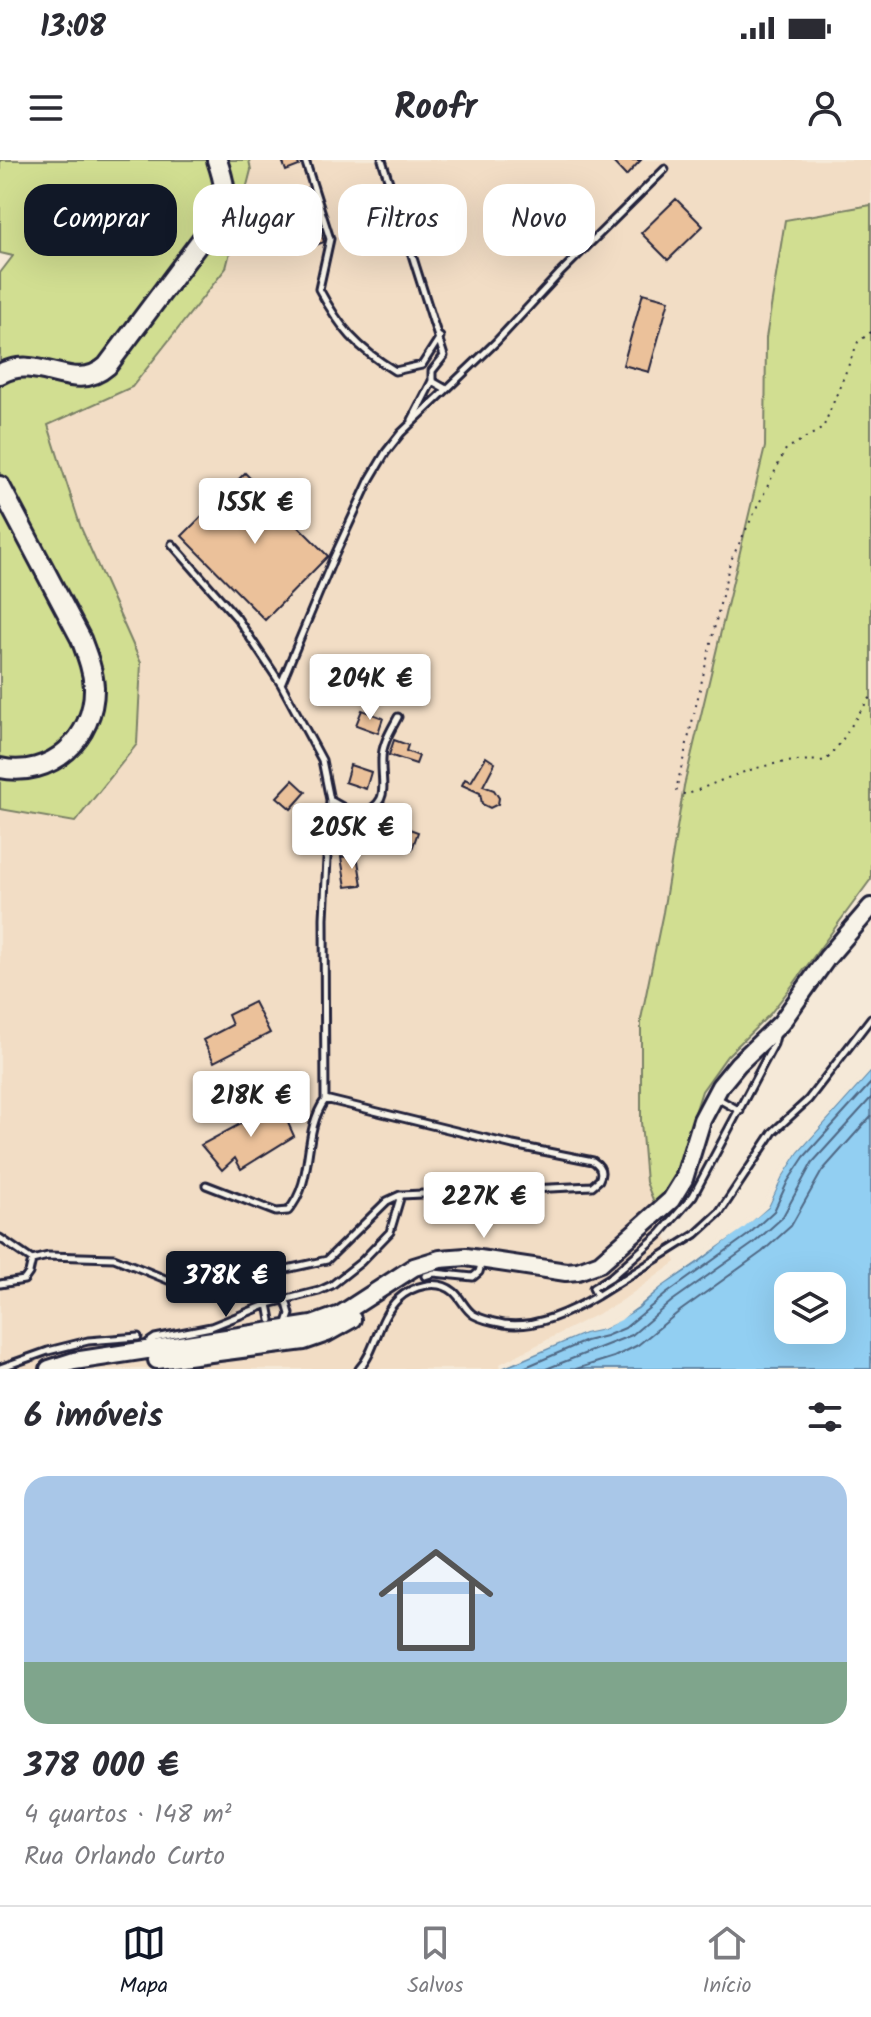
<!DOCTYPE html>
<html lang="pt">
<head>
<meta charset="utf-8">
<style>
  body { margin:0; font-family:Kalam,sans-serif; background:#f2f2f3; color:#2b2b33; height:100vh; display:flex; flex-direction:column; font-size:30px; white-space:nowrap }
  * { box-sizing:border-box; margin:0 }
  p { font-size:26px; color:#7c7c81 }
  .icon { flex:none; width:44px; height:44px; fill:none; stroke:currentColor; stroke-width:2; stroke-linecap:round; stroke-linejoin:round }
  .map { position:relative; height:1209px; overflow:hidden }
  .drawer { display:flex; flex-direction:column; background:#fff; flex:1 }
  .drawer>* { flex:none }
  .banner { position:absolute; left:24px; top:24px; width:824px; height:72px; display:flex; gap:16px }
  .buttons { position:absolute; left:774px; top:1112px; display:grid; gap:16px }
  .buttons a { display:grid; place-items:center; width:72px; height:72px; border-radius:16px; background:#fff; box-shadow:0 8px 32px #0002; font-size:40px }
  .price { position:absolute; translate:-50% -68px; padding:0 18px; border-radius:8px; background:#fff; color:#222; font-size:26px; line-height:52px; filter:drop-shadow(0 2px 4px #0008) }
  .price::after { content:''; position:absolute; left:50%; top:48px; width:24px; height:18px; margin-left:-12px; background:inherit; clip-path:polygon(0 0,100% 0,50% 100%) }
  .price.on { background:#111827; color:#fff }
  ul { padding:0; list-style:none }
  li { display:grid; align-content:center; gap:16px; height:424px; padding:0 24px }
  li span { display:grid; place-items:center; height:248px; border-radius:24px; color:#555 }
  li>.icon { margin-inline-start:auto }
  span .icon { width:144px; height:144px; fill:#fffc; stroke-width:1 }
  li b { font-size:34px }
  h2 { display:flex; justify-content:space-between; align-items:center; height:96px; padding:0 24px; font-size:34px }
  .tag { padding:0 28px; border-radius:24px; background:#fff; box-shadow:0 8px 32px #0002; font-size:28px; line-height:72px }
  .tag.on { background:#111827; color:#fff }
  .status { display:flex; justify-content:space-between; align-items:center; height:56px; padding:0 40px; background:#fff; direction:ltr }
  .status svg { height:22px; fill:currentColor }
  header { display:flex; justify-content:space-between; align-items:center; height:104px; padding:0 24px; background:#fff; font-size:36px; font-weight:800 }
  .menu { display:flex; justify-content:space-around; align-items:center; height:112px; border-top:2px solid #e1e1e2; background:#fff; font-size:22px; color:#7c7c81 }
  .menu a { display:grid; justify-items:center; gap:4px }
  .menu .on { color:#111827 }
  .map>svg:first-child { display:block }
  .built { fill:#f2ddc5 }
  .green { fill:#d1de91; stroke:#7a8066; stroke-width:2 }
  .water { fill:#92cff2; stroke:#658aa9; stroke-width:2; fill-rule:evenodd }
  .pier { fill:#f5e9d8 }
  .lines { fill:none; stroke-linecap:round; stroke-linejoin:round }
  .shore { stroke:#4f6784; stroke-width:2 }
  .building { fill:#ebc19a; stroke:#22223b; stroke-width:2 }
  .service-casing { stroke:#22223b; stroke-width:11 }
  .secondary-casing { stroke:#22223b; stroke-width:22 }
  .primary-casing { stroke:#22223b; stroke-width:24 }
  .path { stroke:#22223b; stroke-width:2; stroke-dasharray:2 6; stroke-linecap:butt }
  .service { stroke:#f7f3e8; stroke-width:5 }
  .secondary { stroke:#f7f3e8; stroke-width:16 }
  .primary { stroke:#f7f3e8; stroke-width:18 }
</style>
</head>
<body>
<div class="status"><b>13:08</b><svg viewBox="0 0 49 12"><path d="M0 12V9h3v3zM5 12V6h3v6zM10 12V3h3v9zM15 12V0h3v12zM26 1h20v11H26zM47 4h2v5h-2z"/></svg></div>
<header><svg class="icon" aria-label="menu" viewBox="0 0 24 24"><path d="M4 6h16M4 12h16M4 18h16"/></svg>Roofr<svg class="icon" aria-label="person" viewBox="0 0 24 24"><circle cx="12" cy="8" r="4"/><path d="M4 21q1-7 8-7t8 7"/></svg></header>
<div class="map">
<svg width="871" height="1209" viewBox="0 0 871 1209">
  <rect width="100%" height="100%" fill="#f5e9d8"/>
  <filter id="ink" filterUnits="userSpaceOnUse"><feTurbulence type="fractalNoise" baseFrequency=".0125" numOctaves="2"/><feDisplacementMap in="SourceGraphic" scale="16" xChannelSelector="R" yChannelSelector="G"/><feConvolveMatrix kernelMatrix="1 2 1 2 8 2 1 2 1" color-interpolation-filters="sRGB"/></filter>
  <g filter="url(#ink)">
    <path class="built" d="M249,0h622v45l-86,15 -19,118 -1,109 -81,339 -21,126 -22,106v104l5,60 30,80 -59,42 -117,60 -1,5h-499v-560l75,13 6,-294 -33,-104 84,-37 94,-119 25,-98z"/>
    <path class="green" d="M0,0h249l2,10 -25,98 -94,119 -84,38 33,103 60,135 -4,81 -62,78 -75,-13v-536l13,-17 -13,-3z
      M871,45v674l-76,103 -25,32 -43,42 -25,35 -29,90 -18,24 -9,-23 -5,-60v-103l22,-107 21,-126 81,-339 1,-109 19,-118z"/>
    <path class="water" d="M871,911v298h-370l83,-36 19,-4 35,-21 23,-21 39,-26 68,-54 14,-30 16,-25zM788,1126h44v44h-44z"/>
    <path class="pier" d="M871,907v4l-73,81 -16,25 -14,30 -25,22 -82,58 -40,33 -18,9 -19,4 -85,36 1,-4 82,-36 19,-4 18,-8 40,-33 81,-58 24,-22 14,-29 17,-25z"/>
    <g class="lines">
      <path class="shore" d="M521,1209l65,-28 20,-5 19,-8 41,-34 82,-59 26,-24 14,-30 16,-24 67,-74
        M546,1209l86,-34 40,-34 82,-58 28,-25 30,-55 59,-65
        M576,1209l38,-12 24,-12 42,-34 82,-59 29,-26 31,-55 49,-55"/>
    </g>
    <path class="building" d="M282,0h15l2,6 -13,5z
      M611,0h30l-15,16z
      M306,28l6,15 -13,6 -5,-17z
      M676,39l27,27 -35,34 -27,-27z
      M319,66l5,16 -13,5 -6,-16z
      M643,133l26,7 -20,72 -26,-7z
      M245,313l83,83 -63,64 -83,-84z
      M362,550l21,8 -5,15 -22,-8z
      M394,580l14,5 -2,6 13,5 -3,8 -27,-9z
      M486,597l9,6 -12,23 11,4 5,8 -1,6 -8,4 -8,-4 -2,-11 -18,-8 3,-6 6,3z
      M350,605l21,7 -5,17 -21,-7z
      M293,620l13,12 -15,17 -14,-12z
      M390,662l28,10 -6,17 -28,-10z
      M357,695l5,30 -16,2 -5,-30z
      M254,842l16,31 -56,29 -11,-22 29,-15 -4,-10z
      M279,943l15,33 -53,33 -6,-11 -13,12 -21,-25z"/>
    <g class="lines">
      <g class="service-casing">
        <path id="service" d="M305,0l25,79 -11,50c21,39 38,59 76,82l27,-6 18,-28
          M382,0l62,196 -12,15v10l-20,39
          M432,221l14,8
          M172,384l65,74 44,66 41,76 8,40 -6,118 1,181 188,46 80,16c8,5 10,11 6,19l-7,6 -191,9 -11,37 -29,30 -29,23 -13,6 -51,13 3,16
          M281,524l52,-125 37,-80 16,-27 15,-19 95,-91 64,-69 105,-104
          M330,640l28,16c34,-14 23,-27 24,-57 0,-15 9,-29 16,-42
          M777,872l-3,12 -81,152 -33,38 -49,43 -18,11 4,8 99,-62 24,-22 53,-80 35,-32 63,-82
          M717,938l23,13
          M206,1025l70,27 12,-1c28,-32 13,-77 37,-111
          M0,1078l32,22 -3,13 -5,7 -24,4
          M32,1100l16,-4 66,2 71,29 34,-3 108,-24 60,-59 13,-6
          M425,1116l9,-3 39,4 6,-5 3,-11
          M286,1140l4,14 -4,12
          M149,1182l6,-4 56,-11 57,-23
          M0,1208l48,-17 40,-10 50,-4
          M359,1209c18,-19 18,-50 39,-70 14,-13 39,-21 56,-7 8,7 11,18 20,23 9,5 20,7 30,9 30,5 68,-13 93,-28"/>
      </g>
      <g class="secondary-casing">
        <path id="secondary" d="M157,1200l147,-19 23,-8 25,-14
          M49,1209l25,-8 238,-36 28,-10 74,-48 26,-8 26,-2 100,15 12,-1 22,-8 71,-63 13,-21 18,-59 18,-34 18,-22 43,-41 46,-65 44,-51"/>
      </g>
      <g class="primary-casing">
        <path id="primary" d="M0,214c39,-22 73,22 107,-8l113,-151c9,-18 3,-37 -3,-55
          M0,326l81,153c6,16 12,31 13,48 1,51 -43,92 -94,81"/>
      </g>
      <path class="path" d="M871,172l-13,10 -35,86 -37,21 -56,113 -54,228 10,5c48,-20 86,-38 139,-34 19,-18 29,-44 46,-64"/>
      <use href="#service" class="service"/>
      <use href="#secondary" class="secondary"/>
      <use href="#primary" class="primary"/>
    </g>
  </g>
</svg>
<div class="buttons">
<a><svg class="icon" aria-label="layers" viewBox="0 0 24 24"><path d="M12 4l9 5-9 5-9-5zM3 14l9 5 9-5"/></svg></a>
</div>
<b class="price" style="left:255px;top:386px">155K €</b>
<b class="price" style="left:370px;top:562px">204K €</b>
<b class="price" style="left:352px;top:711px">205K €</b>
<b class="price" style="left:251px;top:979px">218K €</b>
<b class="price" style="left:484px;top:1080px">227K €</b>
<b class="price on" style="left:226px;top:1159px">378K €</b>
<div class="banner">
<a class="tag on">Comprar</a>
<a class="tag">Alugar</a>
<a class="tag">Filtros</a>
<a class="tag">Novo</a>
</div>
</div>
<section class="drawer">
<h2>6 imóveis<svg class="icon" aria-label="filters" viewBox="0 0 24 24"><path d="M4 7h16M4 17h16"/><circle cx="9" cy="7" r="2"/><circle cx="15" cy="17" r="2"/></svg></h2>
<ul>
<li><span style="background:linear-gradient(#a9c7e8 75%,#7fa58c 0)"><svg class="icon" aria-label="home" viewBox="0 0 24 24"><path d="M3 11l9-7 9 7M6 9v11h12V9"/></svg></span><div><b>378 000 €</b><p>4 quartos · 148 m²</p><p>Rua Orlando Curto</p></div></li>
</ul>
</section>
<nav class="menu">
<a class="on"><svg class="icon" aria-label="map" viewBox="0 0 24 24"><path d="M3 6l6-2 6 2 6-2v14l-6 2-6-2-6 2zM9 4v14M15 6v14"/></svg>Mapa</a>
<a><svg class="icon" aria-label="saved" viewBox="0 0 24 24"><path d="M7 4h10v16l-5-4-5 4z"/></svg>Salvos</a>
<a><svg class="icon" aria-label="home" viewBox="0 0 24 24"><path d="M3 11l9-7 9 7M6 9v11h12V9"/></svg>Início</a>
</nav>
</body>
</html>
